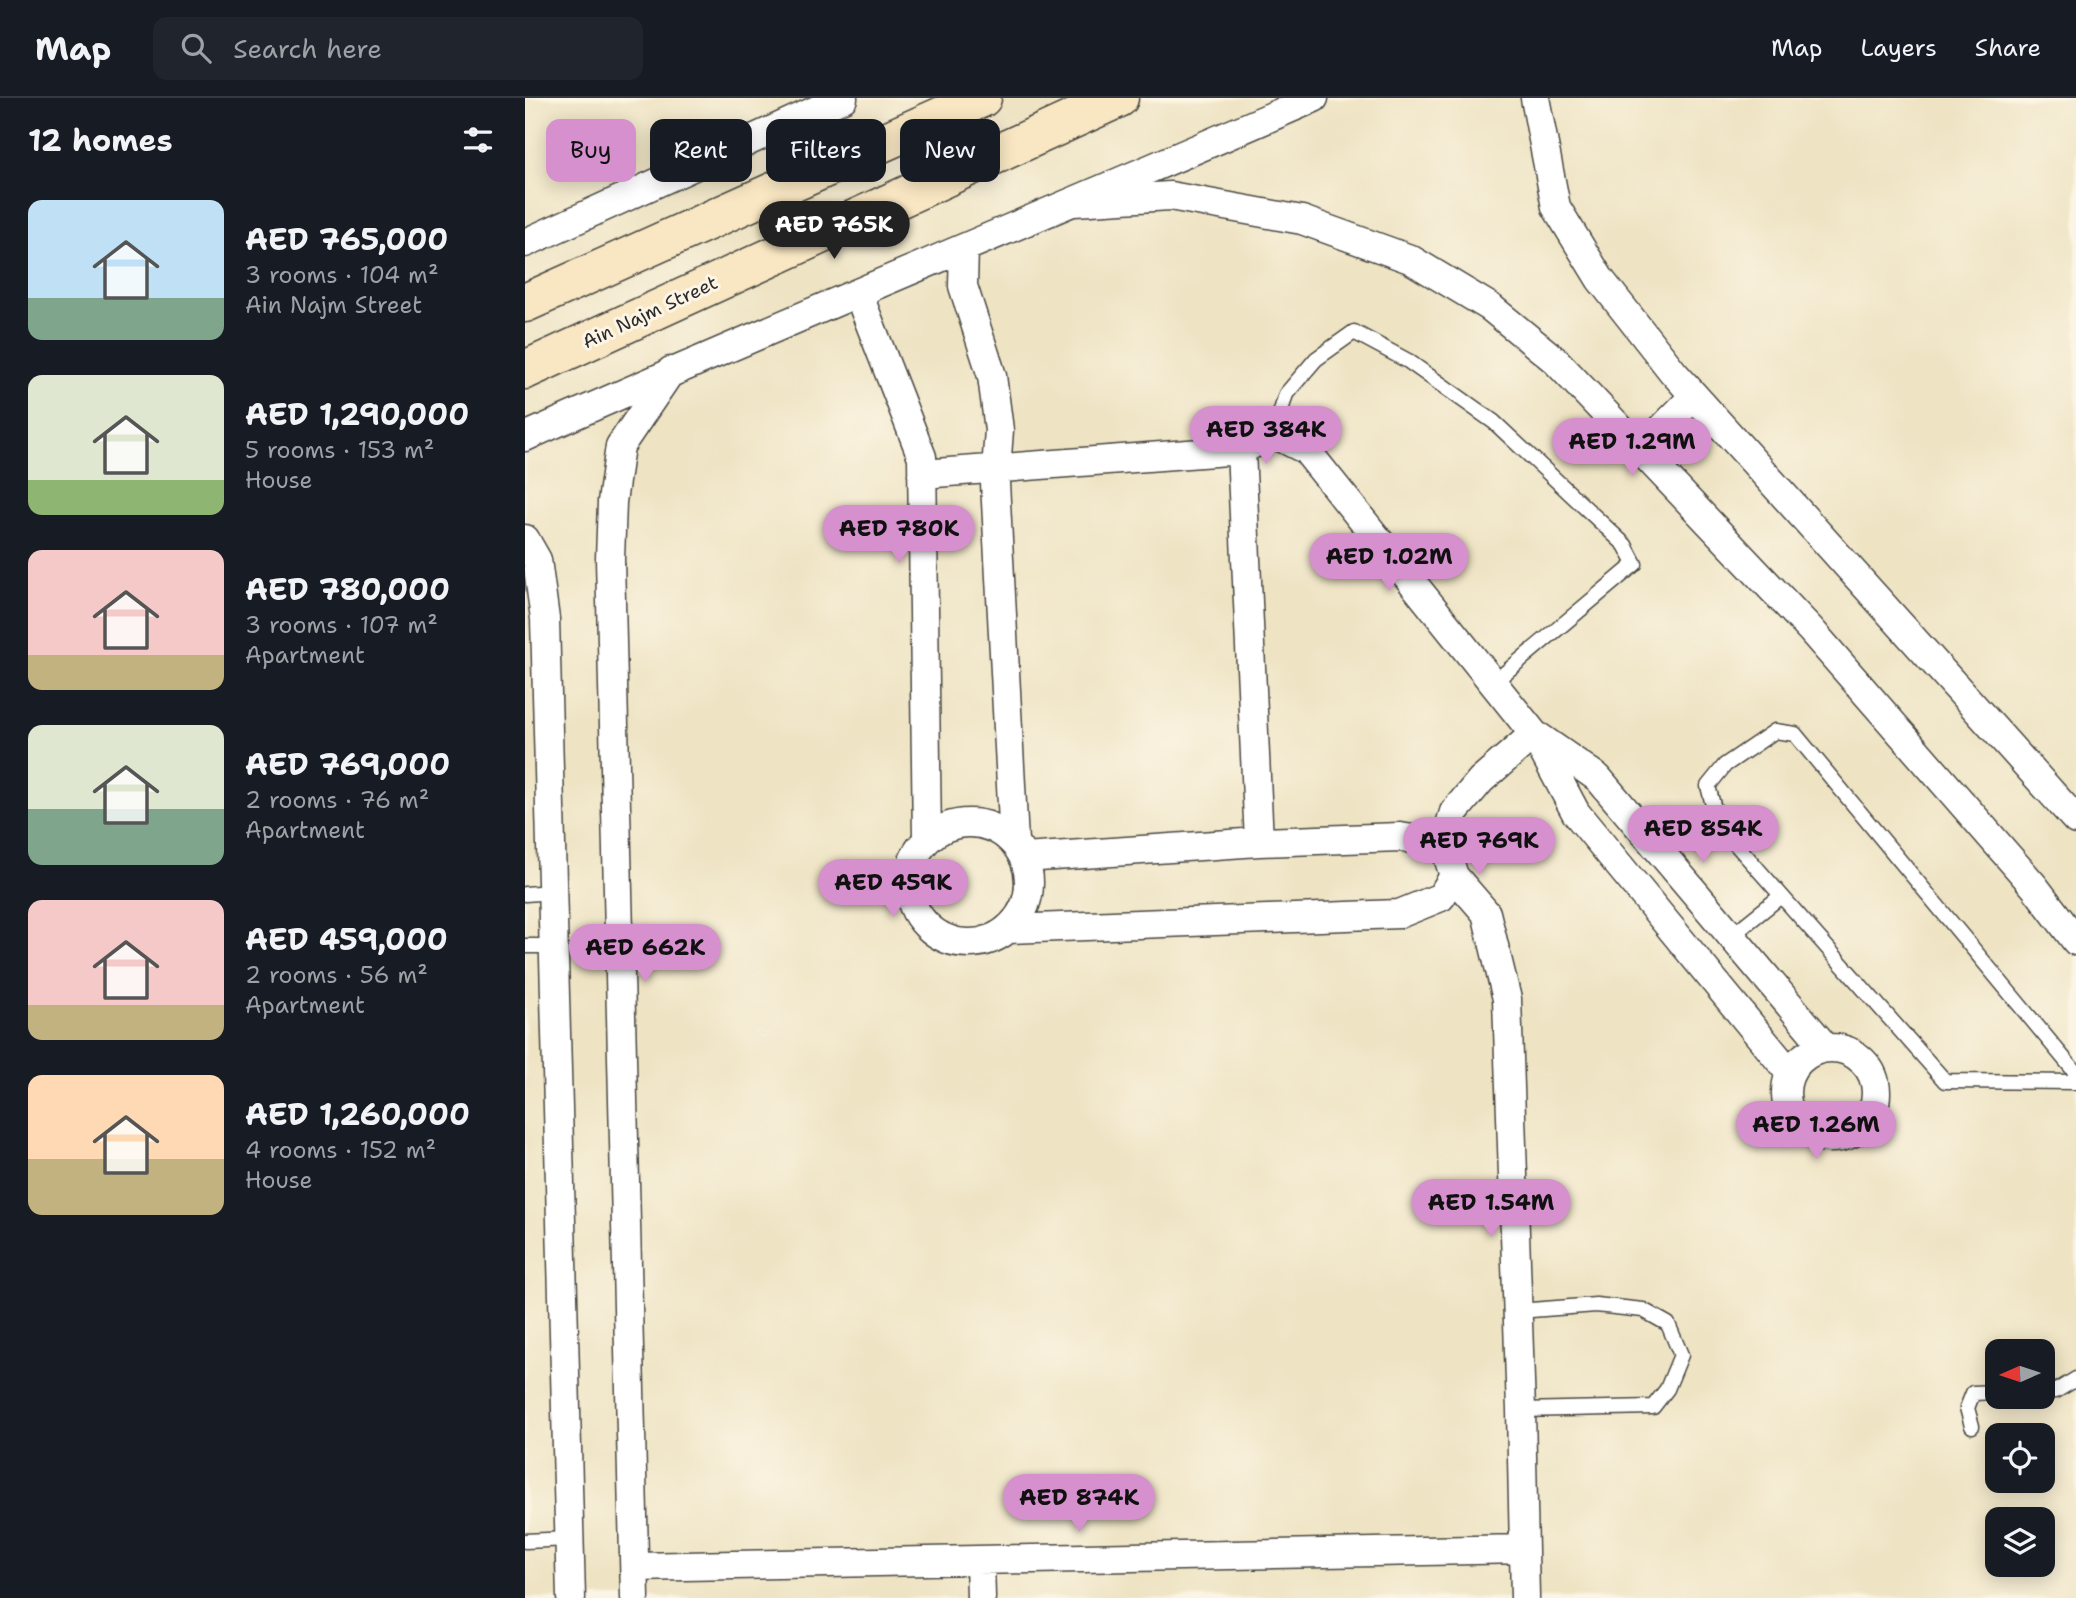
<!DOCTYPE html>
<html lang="en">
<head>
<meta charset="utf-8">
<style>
  body { margin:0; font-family:"Shantell Sans",sans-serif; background:#20242c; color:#f1f3f6; height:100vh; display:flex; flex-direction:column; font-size:26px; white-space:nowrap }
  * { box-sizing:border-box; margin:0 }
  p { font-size:23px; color:#9ea1a6 }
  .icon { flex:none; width:38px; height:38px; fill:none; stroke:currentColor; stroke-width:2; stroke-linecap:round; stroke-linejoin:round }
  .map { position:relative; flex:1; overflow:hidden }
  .drawer { display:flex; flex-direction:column; background:#171b24; width:525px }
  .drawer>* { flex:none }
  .hud { position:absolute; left:21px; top:21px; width:665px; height:63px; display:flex; gap:14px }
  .needle { width:46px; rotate:267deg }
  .buttons { position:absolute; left:1460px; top:1241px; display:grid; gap:14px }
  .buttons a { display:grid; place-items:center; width:70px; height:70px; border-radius:14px; background:#171b24; box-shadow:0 4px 18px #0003; font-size:35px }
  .price { position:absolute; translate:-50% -60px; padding:0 16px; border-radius:24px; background:#d690ce; color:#111; font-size:23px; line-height:46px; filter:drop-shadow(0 2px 4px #0008) }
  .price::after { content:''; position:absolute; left:50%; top:42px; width:21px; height:16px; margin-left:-10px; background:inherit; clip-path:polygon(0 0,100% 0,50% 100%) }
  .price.selected { background:#222; color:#fff }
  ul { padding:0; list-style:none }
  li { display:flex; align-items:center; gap:21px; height:175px; padding:0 28px }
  li span { display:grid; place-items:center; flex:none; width:196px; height:140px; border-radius:14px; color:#555 }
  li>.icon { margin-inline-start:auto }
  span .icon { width:84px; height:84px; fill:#fffc; stroke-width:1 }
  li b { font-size:30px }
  h2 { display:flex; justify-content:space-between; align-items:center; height:84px; padding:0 28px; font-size:30px }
  .chip { padding:0 24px; border-radius:14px; background:#171b24; box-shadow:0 4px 18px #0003; font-size:24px; line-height:63px }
  .chip.selected { background:#d690ce; color:#111 }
  header { display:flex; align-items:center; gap:42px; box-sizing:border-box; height:98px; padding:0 35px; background:#171b24; border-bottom:2px solid #363941 }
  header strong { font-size:33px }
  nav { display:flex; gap:38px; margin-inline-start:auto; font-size:24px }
  .search { width:490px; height:63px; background:#20242c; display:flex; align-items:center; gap:18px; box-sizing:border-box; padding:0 24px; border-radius:14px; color:#9ea1a6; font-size:26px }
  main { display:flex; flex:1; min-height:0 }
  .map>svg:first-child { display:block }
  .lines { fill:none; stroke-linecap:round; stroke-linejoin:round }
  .service-casing { stroke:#484742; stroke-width:17 }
  .minor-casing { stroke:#484742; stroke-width:31 }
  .secondary-casing { stroke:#484742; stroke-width:41 }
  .service { stroke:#fff; stroke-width:14 }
  .minor { stroke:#fff; stroke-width:28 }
  .secondary { stroke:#f9e7c3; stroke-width:38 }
  .labels { text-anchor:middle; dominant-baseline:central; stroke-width:6; stroke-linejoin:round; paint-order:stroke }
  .street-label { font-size:19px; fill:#2b2b2b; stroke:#fcf5e5 }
</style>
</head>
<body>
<header>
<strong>Map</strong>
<div class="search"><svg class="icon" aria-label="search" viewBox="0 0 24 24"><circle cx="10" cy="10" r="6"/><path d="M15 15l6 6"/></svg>Search here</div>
<nav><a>Map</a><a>Layers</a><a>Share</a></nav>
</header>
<main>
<section class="drawer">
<h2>12 homes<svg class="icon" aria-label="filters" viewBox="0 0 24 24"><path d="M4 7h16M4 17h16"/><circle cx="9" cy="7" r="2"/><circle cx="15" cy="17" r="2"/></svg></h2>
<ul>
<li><span style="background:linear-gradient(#bfe0f5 70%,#7fa58c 0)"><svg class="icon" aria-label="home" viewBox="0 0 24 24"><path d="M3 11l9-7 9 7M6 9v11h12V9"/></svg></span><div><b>AED 765,000</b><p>3 rooms · 104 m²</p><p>Ain Najm Street</p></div></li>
<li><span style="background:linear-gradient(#dfe7d0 75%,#8fb573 0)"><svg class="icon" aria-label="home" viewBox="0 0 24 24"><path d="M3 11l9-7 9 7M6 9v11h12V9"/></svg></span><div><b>AED 1,290,000</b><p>5 rooms · 153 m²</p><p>House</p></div></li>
<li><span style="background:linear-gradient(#f6c9c9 75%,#c2b280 0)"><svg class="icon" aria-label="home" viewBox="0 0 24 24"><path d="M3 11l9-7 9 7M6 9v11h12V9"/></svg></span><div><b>AED 780,000</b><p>3 rooms · 107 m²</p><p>Apartment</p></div></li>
<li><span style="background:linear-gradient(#dfe7d0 60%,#7fa58c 0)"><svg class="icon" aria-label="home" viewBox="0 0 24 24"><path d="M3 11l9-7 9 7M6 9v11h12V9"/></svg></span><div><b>AED 769,000</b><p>2 rooms · 76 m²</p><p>Apartment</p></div></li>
<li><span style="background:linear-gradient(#f6c9c9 75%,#c2b280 0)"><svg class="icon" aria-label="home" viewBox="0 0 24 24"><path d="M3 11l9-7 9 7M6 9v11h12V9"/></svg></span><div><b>AED 459,000</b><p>2 rooms · 56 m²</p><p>Apartment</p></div></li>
<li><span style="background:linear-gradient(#ffd9b3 60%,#c2b280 0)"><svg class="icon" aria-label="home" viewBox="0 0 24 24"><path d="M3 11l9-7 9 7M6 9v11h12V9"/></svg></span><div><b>AED 1,260,000</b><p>4 rooms · 152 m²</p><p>House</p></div></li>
</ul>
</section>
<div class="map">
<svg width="1551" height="1500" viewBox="0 0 1551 1500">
  <rect width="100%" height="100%" fill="#fcf5e5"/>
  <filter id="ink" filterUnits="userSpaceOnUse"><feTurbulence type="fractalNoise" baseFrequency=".0143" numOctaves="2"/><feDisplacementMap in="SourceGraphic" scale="14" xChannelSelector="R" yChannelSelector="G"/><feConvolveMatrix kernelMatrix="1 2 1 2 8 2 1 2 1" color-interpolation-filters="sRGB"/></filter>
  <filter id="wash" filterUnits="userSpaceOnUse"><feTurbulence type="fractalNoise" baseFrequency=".00686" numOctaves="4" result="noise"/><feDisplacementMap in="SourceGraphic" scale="28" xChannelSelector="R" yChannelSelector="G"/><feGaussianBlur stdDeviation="1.57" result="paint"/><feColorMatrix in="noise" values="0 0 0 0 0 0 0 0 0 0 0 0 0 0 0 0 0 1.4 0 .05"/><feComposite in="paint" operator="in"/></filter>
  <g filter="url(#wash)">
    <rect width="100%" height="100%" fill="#eee3c3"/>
  </g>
  <g filter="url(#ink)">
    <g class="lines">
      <g class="service-casing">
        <path id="service" d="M749,336l12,-40 30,-35 38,-27 54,29 86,61 131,123 10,19 -142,119
          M0,796l27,-2
          M1206,838l50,-40
          M0,848h29
          M1551,975l-281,-339 -20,-3 -50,34 -17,21 10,38 227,257 131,1
          M993,1213l78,-6 47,5 25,14 13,31 -14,34 -14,18 -132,3
          M1517,1293h14l20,-12
          M1447,1328l-5,-18 6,-15 24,-1
          M0,1443l44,-2"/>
      </g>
      <g class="minor-casing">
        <path id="minor" d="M1010,0l21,109 44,72 73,93 403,448
          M549,104l96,-6 132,24 108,39 80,48 66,54 255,269 223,256 42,55
          M0,145l318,-145
          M439,150l-1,38 29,90 7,54 -4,53 19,359
          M333,195l64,164 5,383
          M0,339c261,-117 527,-224 789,-339
          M716,352l33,-16 32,16 228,284 42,79 214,260
          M1115,353l54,-55
          M397,376l319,-24 18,392
          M0,441l12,21 8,59 26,979
          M1014,639l59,41 227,269
          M384 785a60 60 0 1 1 120 0a60 60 0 1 1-120 0Z
          M919,746l10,-32 27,-32 53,-46
          M929,778l32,37 21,86 14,411 4,188
          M484,831l390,-15 42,-17 13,-21 -10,-32 -44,-7 -141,5 -235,16
          M1261 995a45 45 0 1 1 90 0a45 45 0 1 1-90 0Z
          M455,1462l1,38
          M110,1469l889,-18
          M110,1500l-25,-1039 2,-57 8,-56 51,-75"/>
      </g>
      <g class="secondary-casing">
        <path id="secondary" d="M0,205l457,-205
          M0,272l594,-272"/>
      </g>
      <use href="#service" class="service"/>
      <use href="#minor" class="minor"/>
      <use href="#secondary" class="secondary"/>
    </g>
  </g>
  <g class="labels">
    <g class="street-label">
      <text transform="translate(125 214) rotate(-25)">Ain Najm Street</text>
    </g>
  </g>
</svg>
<div class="buttons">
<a><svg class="needle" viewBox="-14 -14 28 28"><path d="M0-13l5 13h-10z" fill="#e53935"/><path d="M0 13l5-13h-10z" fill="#9ea1a6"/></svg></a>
<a><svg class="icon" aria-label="locate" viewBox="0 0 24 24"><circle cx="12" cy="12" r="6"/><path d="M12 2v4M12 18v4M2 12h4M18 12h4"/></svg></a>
<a><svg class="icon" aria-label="layers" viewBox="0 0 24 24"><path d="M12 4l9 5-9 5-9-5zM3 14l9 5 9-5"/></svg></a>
</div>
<b class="price selected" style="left:309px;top:163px">AED 765K</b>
<b class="price" style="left:741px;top:368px">AED 384K</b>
<b class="price" style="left:1107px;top:380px">AED 1.29M</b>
<b class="price" style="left:374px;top:467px">AED 780K</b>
<b class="price" style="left:864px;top:495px">AED 1.02M</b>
<b class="price" style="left:1178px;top:767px">AED 854K</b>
<b class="price" style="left:954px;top:779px">AED 769K</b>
<b class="price" style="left:368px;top:821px">AED 459K</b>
<b class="price" style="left:120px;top:886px">AED 662K</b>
<b class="price" style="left:1291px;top:1063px">AED 1.26M</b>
<b class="price" style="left:966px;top:1141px">AED 1.54M</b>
<b class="price" style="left:554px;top:1436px">AED 874K</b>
<div class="hud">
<a class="chip selected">Buy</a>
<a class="chip">Rent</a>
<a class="chip">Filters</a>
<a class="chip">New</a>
</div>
</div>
</main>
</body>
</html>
